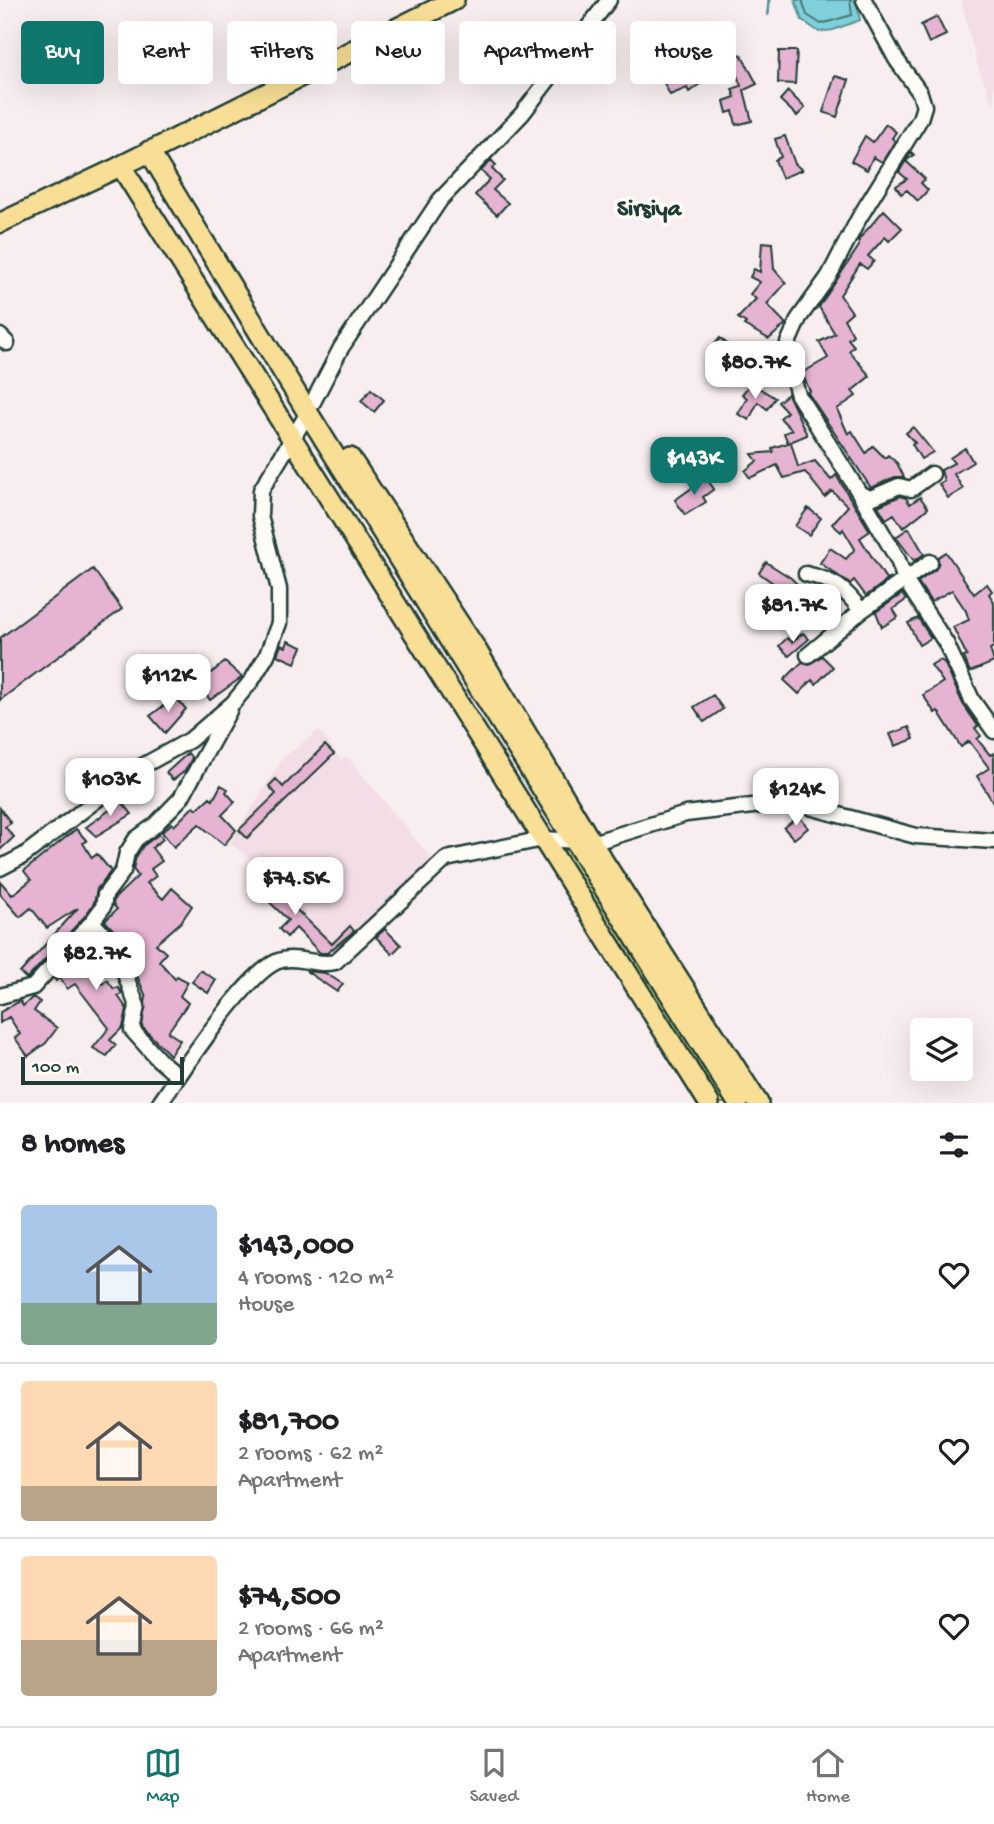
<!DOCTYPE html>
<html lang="en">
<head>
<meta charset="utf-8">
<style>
  body { margin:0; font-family:"Gochi Hand",sans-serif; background:#f6f6f6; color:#202124; height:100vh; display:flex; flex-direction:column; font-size:26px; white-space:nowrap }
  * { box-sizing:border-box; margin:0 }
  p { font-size:23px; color:#757577 }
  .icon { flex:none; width:38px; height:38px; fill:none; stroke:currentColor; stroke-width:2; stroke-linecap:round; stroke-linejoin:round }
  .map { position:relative; height:1103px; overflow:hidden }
  .sheet { display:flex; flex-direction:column; background:#fff; flex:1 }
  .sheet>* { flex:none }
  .hud { position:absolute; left:21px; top:21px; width:952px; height:63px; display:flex; gap:14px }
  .buttons { position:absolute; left:910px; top:1018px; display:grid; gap:14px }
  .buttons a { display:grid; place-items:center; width:63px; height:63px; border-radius:7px; background:#fff; box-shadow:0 7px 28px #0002; font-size:35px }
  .scale { position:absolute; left:21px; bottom:18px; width:163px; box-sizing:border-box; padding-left:7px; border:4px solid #1f3d34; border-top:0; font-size:19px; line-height:24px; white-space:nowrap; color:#1f3d34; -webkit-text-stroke:5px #fdfcf7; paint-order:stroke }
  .price { position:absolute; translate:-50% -60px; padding:0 16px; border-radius:14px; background:#fff; color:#222; font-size:23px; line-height:46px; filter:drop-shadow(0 2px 4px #0008) }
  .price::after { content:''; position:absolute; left:50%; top:42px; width:21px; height:16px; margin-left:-10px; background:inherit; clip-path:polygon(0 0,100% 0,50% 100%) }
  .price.selected { background:#0f766e; color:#fff }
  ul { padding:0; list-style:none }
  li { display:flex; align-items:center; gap:21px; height:175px; padding:0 21px }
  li+li { border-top:2px solid #e0e0e0 }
  li span { display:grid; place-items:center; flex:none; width:196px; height:140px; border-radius:7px; color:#555 }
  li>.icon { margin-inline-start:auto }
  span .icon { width:84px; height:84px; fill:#fffc; stroke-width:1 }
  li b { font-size:30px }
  h2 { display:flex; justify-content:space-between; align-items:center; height:84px; padding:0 21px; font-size:30px }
  .chip { padding:0 24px; border-radius:7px; background:#fff; box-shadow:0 7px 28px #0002; font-size:24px; line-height:63px }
  .chip.selected { background:#0f766e; color:#fff }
  .tab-bar { display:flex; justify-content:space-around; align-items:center; height:98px; border-top:2px solid #e0e0e0; background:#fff; font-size:19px; color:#757577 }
  .tab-bar a { display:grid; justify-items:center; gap:4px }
  .tab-bar .selected { color:#0f766e }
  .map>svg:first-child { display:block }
  .built { fill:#f3dde7 }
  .green { fill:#d4e396; stroke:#7a9065; stroke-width:2 }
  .water { fill:#80d0db; stroke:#599598; stroke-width:2 }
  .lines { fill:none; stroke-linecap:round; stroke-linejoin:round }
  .shore { stroke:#467877; stroke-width:2 }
  .stream { stroke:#599598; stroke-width:3.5 }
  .building { fill:#e6b4d2; stroke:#1f3d34; stroke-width:2 }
  .minor-casing { stroke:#1f3d34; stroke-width:19 }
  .major-casing { stroke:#1f3d34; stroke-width:23 }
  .highway-casing { stroke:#1f3d34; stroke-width:24 }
  .minor { stroke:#fdfcf7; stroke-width:14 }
  .major { stroke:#f9df96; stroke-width:18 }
  .highway { stroke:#f9df96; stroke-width:19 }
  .labels { text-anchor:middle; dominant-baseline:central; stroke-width:7; stroke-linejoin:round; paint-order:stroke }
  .quarter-label { font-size:24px; font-weight:bold; fill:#1f3d34; stroke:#fdfcf7 }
</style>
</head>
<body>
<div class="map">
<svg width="994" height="1103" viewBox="0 0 994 1103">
  <rect width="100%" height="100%" fill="#f8eef0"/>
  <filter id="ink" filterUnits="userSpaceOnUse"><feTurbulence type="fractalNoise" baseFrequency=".0143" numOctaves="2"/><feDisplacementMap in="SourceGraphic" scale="14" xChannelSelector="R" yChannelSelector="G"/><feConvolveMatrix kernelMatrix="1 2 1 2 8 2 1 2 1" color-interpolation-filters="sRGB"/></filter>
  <g filter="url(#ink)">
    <path class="built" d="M961,0h33v107l-17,-43z
      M319,730l22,30 7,-3 85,104 -104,100 -80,-77 9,-19 -28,-22 52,-84z"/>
    <path class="green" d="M567,849l4,1 159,253h-12l-157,-248z"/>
    <path class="water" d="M795,0h61l4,20 -27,10 -14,2 -17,-12z"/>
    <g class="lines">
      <path class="shore" d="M802,0l5,15 14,9 31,-9 -2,-15"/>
      <path class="stream" d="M768,14l1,-14"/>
    </g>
    <path class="building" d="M937,17l9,18 -17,8 -8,-18z
      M779,51h18l-2,33 -17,-1z
      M698,52l4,10 -5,2 8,16 -16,12 -2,-4 -17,7 -8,-16 12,-7 -2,-4 10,-8z
      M741,54l16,30 -13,6 8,31 -16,4 -3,-14 -6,2 -3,-12 11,-4 -3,-8 9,-3 -10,-27z
      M835,76l14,4 -12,37 -14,-5z
      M788,91l17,17 -8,8 -17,-16z
      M886,124l10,8 -4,6 3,3 -13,21 -9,-5 -6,13 -16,-9 14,-25 8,6z
      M785,136l10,28 7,6 -20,8 -7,-18 6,-3 -6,-18z
      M911,152l3,3 -8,6 19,18 -4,4 7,7 -10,11 -11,-11 -6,4 -5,-8 11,-7 -8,-7z
      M491,160l5,5 -4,4 11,11 -10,10 15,13 -11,12 -22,-20 15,-16 -9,-8z
      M884,210l18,18 -13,13 -4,-4 -17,19 6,5 -7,8 -7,-5 -20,31 12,17 -8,7 9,16 -5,4 6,7 -5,5 21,25 -18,15 4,5 -19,13 11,25 4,-3 14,22 7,-7 12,12 3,-3 9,8 7,14h-9l-24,11 -63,-95 2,-2 -8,-18 26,-15 -9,-16 16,-8 -16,-27 40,-61v-7z
      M762,242l10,1 2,26 12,14 -19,21 19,20 -17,15 -25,-14 2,-2 -8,-5 18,-19 -6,-5 10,-12 -10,-5 4,-8 6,3z
      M720,338l11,9 -13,14 -11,-8z
      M751,383l24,15 -8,11 -9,-7 -9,18 -11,-6 9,-16 -5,-4z
      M371,389l13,11 -10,12 -13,-11z
      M788,394l19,41 -19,8 -4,-10 8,-3 -12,-12 7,-6 -9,-10z
      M913,427l20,25 -12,7 -9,-15 3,-1 -9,-10z
      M791,442l7,25 17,-6 16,19 5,-5 34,56 -10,7 26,41 4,-1 -24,18 -12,-16 -4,4 -30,-21 10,-15 16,11 9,-10 -12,-20 -2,3 -9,-8 16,-18 -16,-15 -7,6 -20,-25 -21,6 -7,-13 -27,13 -5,-7 12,-10 -5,-7 21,-2 -1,-4z
      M965,448l8,14 -19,12 9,15 -15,9 -9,-14 5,-3 -3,-11 13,-7 -4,-5z
      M706,478l8,11 -11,8 3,5 -21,13 -10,-15z
      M900,496l6,2 4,6 10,-7 8,11 -25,20 -9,-14 -8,5 -8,-13z
      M808,508l13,10 -12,17 -14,-9z
      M909,528l15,26 -10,7 -18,-24z
      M946,552l28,42 13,-10 5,7 -3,3 5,8v45l-4,2 4,13 -24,10 -6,-15 3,-1 -14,-29 16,-7 -3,-9 -14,-21 -21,12 -13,-20 18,-13 2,-12z
      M766,562l25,16 17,17 -11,11 -8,-8 2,-2 -32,-23z
      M93,569l29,40 -122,91v-62z
      M902,594l4,6 -13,9 5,8 -16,10 -6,-15z
      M918,618l13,20 -12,7 -11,-22z
      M803,633l6,6 -20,17 -10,-10 8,-8 5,4z
      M288,641l14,6 -7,16 -18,-8 4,-10 5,2z
      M822,656l11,11 -17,17 -4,-4 -13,14 -15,-14 18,-18 8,2z
      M939,660l5,2 19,42 15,22 -3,2 6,8 -4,3 13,16 4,-2v51l-17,-28 12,-8 -20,-27 -8,6 -23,-36 -3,2 -12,-18 20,-13 -12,-17z
      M225,662l17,15 -32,23 -12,-17z
      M713,695l10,14 -19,13 -10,-15z
      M175,697l11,12 -21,24 -15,-17z
      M909,727l5,12 -19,7 -5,-12z
      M325,745l9,9 -87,84 -8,-8 37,-36 -7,-8 7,-7 7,8z
      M188,753l4,5 -7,13 -12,9 -7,-7z
      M221,785l7,4 -2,3 9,10 -13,13 14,15 -12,15 -25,-21 -25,23 -12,-15 10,-9 2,3 20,-20 3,3 13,-12 3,3z
      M118,797l14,17 -36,22 -10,-9 25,-18 -3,-4z
      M0,808l11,15 -6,4 9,10 -14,13z
      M799,816l9,12 -14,11 -10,-11z
      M76,829l11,12 -4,2 9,15 5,-4 14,17 -14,18 -3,14 -9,13 -58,63 -7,-6 58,-65 -31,20 -16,-20 -11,9 -20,-23v-13l12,14 19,-15 -7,-9z
      M159,834l4,5 -11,9 10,13 -11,8 5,7 -9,7 16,16 9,-11 20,18 -11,16 -25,22 10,9 -7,8 16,18 2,-3 11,6 -8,14 8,7 -20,29 12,8 -10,15 -28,-28 4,-30 -15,-35 9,-7 -14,-22 -6,4 -15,-16 12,-12 -4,-4 1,-6 24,-23 -5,-7 3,-12 7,-11z
      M264,872l12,10 -4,4 60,58 18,-18 4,5 -27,22h-7l-24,-25 -9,9 -8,-8 9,-9 -36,-35z
      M385,929l16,16 -9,9 -16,-17z
      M92,936l12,12 -16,20 14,16 5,-4 7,9 4,-2 4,7 -4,2 9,13 -4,18 -13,13 6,5 -9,11 -14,-8 16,-20 -34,-44 -8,5 -7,-11 -4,3 -2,-3z
      M200,970l16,10 -8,13 -16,-11z
      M306,971l19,2 18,11 -6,8z
      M33,997l7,5 -6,9 23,17 -11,15 -18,13 -13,-18 5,-4 -11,-17 -9,6v-11l20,-11 3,5z"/>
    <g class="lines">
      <g class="minor-casing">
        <path id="minor" d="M864,0l32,59 24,34 4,13 -4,13 -61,99 -30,58 -30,42 -11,25 2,24 8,28 62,99 38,66 7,20 41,63 26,57 22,31
          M0,336l7,7
          M313,402l28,-54 99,-148 82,-86 87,-114
          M860,494l11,4 28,-12 12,3 21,-15
          M806,574c27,6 39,14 55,37
          M808,655l53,-44 69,-49
          M0,868l23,-12 114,-87 53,-29 43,-37 19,-23 15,-25 12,-32v-34l-19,-73 1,-26 47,-77
          M92,922l22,23 23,61 -5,24 26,29 20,17
          M0,996l33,-9 59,-65 11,-15 2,-12 18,-24 4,-18 9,-14 18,-13 27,-28 48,-87
          M160,1103c22,-32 84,-126 116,-141 19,-9 39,5 59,0l111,-103 97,-20 52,3 91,-28 91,-11 20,-6 13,10 106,29 78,5"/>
      </g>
      <g class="major-casing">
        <path id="major" d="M0,223l121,-57"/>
      </g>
      <g class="highway-casing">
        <path id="highway" d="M454,0l-333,166 588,937
          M149,151l159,262 430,690
          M350,458l124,188 117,196 167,261"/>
      </g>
      <use href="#minor" class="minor"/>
      <use href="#major" class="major"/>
      <use href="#highway" class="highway"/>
    </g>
  </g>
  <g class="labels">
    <g class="quarter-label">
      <text x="649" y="210">Sirsiya</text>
    </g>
  </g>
</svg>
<div class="buttons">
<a><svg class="icon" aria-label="layers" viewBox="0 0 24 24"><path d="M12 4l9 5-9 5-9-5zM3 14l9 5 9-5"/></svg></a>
</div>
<div class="scale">100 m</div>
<b class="price" style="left:755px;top:401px">$80.7K</b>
<b class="price selected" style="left:694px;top:497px">$143K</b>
<b class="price" style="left:793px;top:644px">$81.7K</b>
<b class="price" style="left:168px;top:714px">$112K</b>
<b class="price" style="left:110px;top:818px">$103K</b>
<b class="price" style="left:796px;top:828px">$124K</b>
<b class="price" style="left:295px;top:917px">$74.5K</b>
<b class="price" style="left:96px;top:992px">$82.7K</b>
<div class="hud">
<a class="chip selected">Buy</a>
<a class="chip">Rent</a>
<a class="chip">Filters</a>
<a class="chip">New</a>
<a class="chip">Apartment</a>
<a class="chip">House</a>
</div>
</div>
<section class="sheet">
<h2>8 homes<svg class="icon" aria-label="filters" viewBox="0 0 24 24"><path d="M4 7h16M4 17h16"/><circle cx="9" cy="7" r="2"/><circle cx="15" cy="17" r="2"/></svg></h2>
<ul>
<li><span style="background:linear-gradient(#a9c7e8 70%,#7fa58c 0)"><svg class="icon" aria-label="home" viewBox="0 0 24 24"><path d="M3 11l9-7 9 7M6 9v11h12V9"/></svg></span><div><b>$143,000</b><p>4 rooms · 120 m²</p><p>House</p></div><svg class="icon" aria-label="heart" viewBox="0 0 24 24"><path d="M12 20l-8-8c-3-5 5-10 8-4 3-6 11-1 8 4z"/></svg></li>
<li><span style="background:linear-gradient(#ffd9b3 75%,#b9a48a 0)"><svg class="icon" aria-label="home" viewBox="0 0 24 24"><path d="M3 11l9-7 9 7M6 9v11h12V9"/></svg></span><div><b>$81,700</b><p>2 rooms · 62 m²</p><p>Apartment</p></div><svg class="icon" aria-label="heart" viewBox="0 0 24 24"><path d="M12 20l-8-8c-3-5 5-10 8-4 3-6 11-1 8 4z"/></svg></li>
<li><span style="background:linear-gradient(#ffd9b3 60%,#b9a48a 0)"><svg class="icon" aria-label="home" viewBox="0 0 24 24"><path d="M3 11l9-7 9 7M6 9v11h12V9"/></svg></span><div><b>$74,500</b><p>2 rooms · 66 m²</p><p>Apartment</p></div><svg class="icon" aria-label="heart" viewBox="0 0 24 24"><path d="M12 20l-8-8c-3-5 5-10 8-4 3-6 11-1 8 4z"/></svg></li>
</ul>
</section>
<nav class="tab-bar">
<a class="selected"><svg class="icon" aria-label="map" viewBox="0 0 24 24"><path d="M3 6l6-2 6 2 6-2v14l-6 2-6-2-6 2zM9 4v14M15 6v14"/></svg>Map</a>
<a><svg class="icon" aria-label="saved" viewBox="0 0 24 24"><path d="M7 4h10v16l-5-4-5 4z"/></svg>Saved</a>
<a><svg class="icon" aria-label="home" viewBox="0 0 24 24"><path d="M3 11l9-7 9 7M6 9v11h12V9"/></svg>Home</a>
</nav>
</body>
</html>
